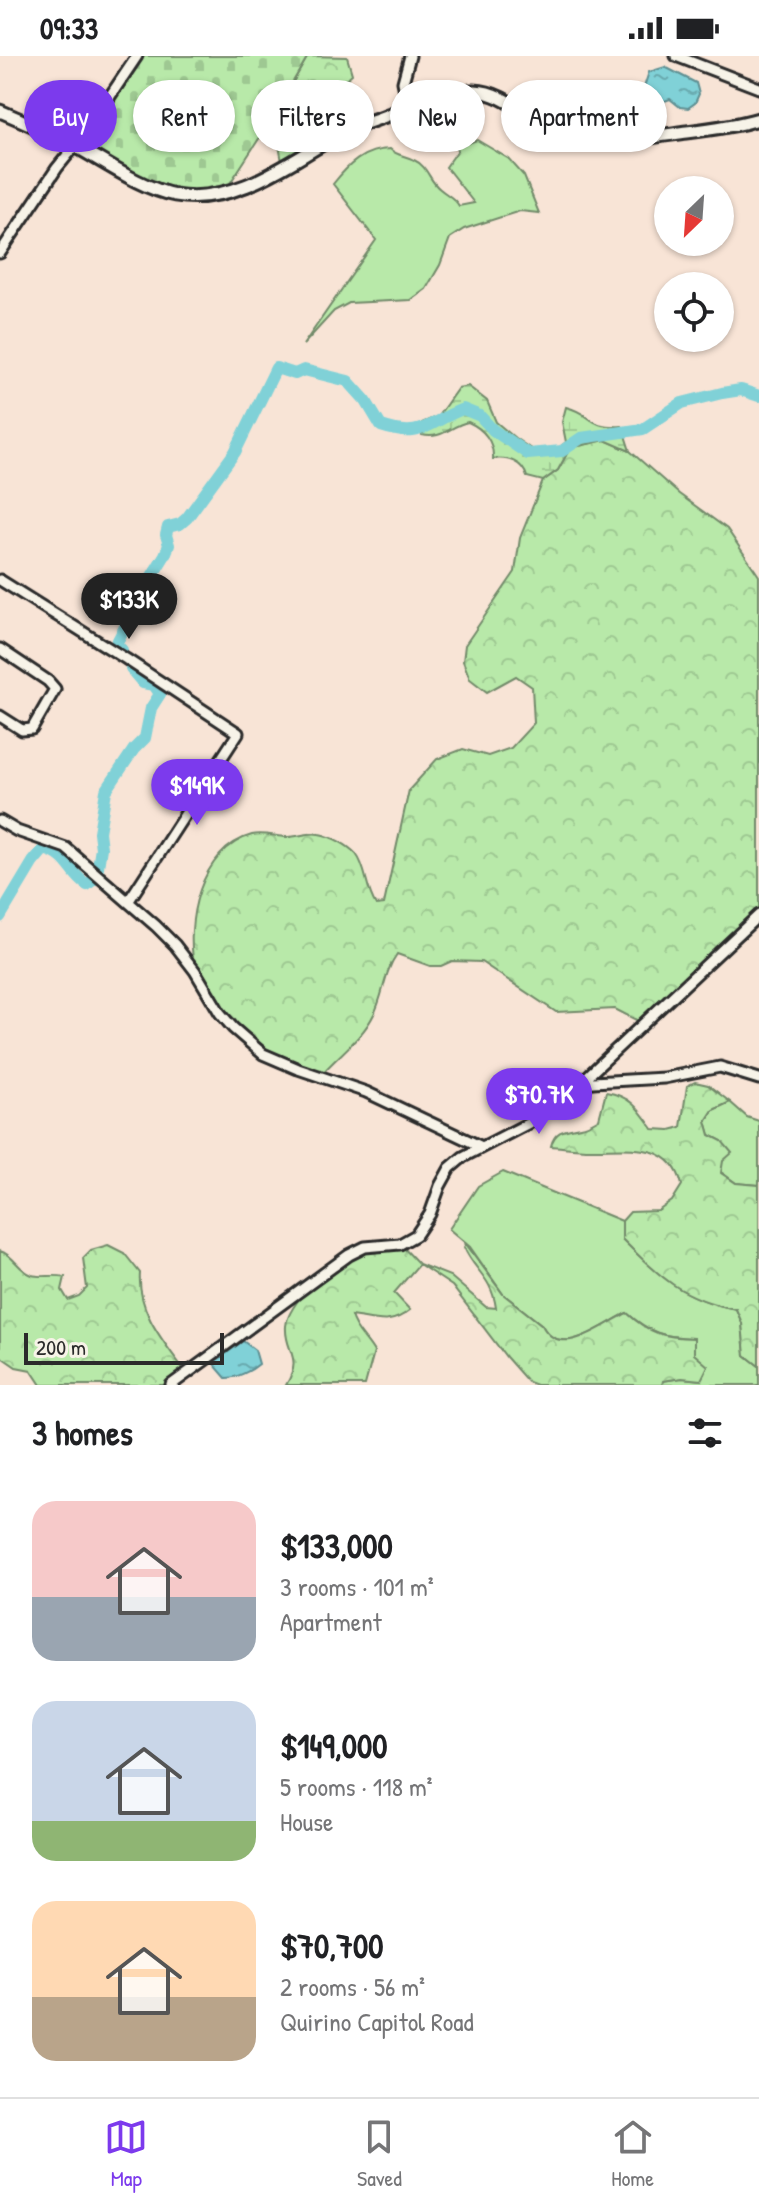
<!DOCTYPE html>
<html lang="en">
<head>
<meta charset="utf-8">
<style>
  body { margin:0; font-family:"Patrick Hand",sans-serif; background:#f6f6f6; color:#202124; height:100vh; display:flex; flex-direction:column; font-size:30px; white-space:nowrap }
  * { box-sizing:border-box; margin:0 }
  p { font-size:26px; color:#757577 }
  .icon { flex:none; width:44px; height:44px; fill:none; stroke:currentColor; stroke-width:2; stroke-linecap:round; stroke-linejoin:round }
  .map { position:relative; height:1329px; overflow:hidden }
  .side { display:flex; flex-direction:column; background:#fff; flex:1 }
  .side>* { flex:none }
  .top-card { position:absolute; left:24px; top:24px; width:712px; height:72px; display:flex; gap:16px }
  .needle { width:52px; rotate:205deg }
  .tools { position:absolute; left:654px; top:120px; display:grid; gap:16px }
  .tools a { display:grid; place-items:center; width:80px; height:80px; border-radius:50%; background:#fff; box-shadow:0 2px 6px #0004; font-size:40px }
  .scale { position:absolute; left:24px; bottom:20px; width:200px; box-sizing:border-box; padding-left:8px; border:4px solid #2b2b2b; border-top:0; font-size:22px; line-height:28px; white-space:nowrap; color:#2b2b2b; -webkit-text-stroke:6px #f7f3e8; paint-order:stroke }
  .price { position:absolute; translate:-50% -68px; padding:0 18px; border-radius:28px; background:#7c3aed; color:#fff; font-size:26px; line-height:52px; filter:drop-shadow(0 2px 4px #0008) }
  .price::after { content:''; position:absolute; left:50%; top:48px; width:24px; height:18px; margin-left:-12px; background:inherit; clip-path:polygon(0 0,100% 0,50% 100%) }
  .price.current { background:#222; color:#fff }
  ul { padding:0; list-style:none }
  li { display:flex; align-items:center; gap:24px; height:200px; padding:0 32px }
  li span { display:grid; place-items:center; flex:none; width:224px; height:160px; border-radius:24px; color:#555 }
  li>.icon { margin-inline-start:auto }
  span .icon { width:96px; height:96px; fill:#fffc; stroke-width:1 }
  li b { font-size:34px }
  h2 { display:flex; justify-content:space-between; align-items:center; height:96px; padding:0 32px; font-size:34px }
  .chip { padding:0 28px; border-radius:36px; background:#fff; box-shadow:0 2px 6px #0004; font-size:28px; line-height:72px }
  .chip.current { background:#7c3aed; color:#fff }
  .status { display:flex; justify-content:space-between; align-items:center; height:56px; padding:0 40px; background:#fff; direction:ltr }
  .status svg { height:22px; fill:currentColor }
  .dock { display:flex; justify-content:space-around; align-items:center; height:112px; border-top:2px solid #e0e0e0; background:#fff; font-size:22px; color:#757577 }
  .dock a { display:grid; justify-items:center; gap:4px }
  .dock .current { color:#7c3aed }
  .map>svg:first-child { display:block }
  .green { fill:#b8e9a9; stroke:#728a6a; stroke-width:2 }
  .forest { fill:url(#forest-crowns); stroke:#728a6a; stroke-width:2 }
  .wetland { fill:url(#wetland-marsh); stroke:#728a6a; stroke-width:2 }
  .cemetery { fill:url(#cemetery-stones); stroke:#728a6a; stroke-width:2 }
  .water { fill:url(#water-ripples); stroke:#5e8f92; stroke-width:2 }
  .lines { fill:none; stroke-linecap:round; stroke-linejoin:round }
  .river { stroke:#80d1d7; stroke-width:12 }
  .minor-casing { stroke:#2b2b2b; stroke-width:15 }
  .major-casing { stroke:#2b2b2b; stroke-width:17 }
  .minor { stroke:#f7f3e8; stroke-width:9 }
  .major { stroke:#f7f3e8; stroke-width:11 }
</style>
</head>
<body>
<div class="status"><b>09:33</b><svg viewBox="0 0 49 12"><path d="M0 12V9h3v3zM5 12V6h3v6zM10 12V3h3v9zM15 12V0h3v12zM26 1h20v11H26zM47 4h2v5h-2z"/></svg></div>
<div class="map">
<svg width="759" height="1329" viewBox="0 0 759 1329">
  <defs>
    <pattern id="forest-crowns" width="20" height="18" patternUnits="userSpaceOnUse" patternTransform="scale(2)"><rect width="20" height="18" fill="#b8e9a9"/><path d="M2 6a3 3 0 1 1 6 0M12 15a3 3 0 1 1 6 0" fill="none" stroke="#9ec892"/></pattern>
    <pattern id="wetland-marsh" width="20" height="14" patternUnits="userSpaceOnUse" patternTransform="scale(2)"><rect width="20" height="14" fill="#b8e9a9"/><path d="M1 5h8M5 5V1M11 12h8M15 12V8" fill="none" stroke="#9ec892"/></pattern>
    <pattern id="cemetery-stones" width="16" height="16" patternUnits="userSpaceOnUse" patternTransform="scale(2)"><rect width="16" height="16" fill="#b8e9a9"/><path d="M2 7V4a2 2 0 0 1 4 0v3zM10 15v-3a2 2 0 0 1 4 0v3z" fill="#9ec892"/></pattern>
    <pattern id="water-ripples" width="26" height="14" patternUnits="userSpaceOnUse" patternTransform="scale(2)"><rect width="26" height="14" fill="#80d1d7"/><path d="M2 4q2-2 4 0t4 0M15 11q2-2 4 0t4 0" fill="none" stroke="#69aaaf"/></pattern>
  </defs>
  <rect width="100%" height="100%" fill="#f8e4d6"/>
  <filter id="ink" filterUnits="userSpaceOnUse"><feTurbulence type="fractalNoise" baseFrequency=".0125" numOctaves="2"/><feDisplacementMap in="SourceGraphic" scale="16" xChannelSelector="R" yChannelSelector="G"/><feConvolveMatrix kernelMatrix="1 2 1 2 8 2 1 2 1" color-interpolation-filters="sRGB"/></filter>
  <g filter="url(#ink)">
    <path class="green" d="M477,84l32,19 15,17 15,37 -19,-2 -56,18 -14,9 -10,27 -14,24 -15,11 -62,3 -15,8 -31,34 73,-105 -43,-56c15,-19 31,-35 57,-35 7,7 15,6 24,11 14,6 15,21 26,29 8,7 14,8 19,17l15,-3 -28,-36 12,-17 -2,-3z
      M730,1046l17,15 12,4v64l-23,-2 -15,-11 1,-31 -12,-6 -4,-14 7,-11z
      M503,1116l119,49v18c36,36 63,61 114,70l6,14 3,32 14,11v19h-97v-4l20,-3 19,2 -7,-26 -1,-16c-30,-1 -43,-5 -66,-25 -23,11 -68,48 -85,12l-39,-31 -33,-47 -21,-18 29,-43z"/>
    <path class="forest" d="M308,0l39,1 5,17 -14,12 5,10 3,34 -63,37 -5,-27 -14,-8z
      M605,384l25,11 49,43 48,35 32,47v331l-5,14 -110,103 -29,-15 -59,3 -75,-50 -29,-1 -11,5h-11l-33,-12c-13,18 -13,40 -23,60 -12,25 -36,41 -54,62 -31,-11 -60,-24 -85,-46 -9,-8 -37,-49 -40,-61 -11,-46 5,-120 57,-134 12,-3 24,2 36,2 10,0 21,-5 31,-3 12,2 29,11 37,20 11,14 9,34 20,51l8,-1 25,-114 28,-31 26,-10 25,7 23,-8 23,-25 -2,-36 -16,-11 -29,16 -17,-13 -7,-18 2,-16 50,-73 5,-34 23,-57 15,-11 12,-22z
      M695,1026l13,3 22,17 -17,8 -7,11 4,14 12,6 10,12 -9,8 -2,12 15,10 23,2v181l-14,-11 -3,-32 -6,-14c-54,-10 -76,-32 -114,-70v-18l8,-9 28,-1 14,-10 10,-16c-11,-46 -57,-35 -92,-36 -13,0 -26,-2 -39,-3 4,-17 16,-16 30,-19 6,-1 13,-5 18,-8l7,-27c25,4 33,17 47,37l17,1 11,-3 6,-41z
      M400,1188l19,20 31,12 36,31 10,1c-4,-31 -22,-37 -32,-61l2,-3 37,50 39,31c18,36 62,-1 85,-12 23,21 36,24 67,25v16l14,12 -7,14 -19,-2 -19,3 -1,4h-126l-8,-3 -21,-24 -55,-72 -33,-22 -25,29 16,17c-21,17 -34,9 -59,6 4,15 16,23 23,36l-9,33h-79c18,-29 -2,-33 0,-59 2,-22 45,-65 65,-72 16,-5 33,-6 49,-10z
      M108,1189l16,8 16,20c-3,40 25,70 47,101l-16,11h-130l-10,-15 -15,-3 -16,-11v-105c14,4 18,19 32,24 10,3 22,-1 33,2l-3,13 6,10 11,-4 8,-8 -4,-30 8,-8z"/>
    <path class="wetland" d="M468,330l19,15 9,21 19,16 16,11 22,3 13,-10 -4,-20 4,-15c28,7 20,21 56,19l8,25 -25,-11 -35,8 -12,22 -15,11 -16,-4c-4,-15 -19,-20 -34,-18 1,-17 -9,-30 -25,-37 -18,4 -27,18 -46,13v-12l16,-7 20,-28z"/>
    <path class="cemetery" d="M137,0h171l-44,75 -41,63 -47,1 -101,-49z"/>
    <path class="water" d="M665,11l31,16 3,11 -4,9 -7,5 -8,-1 -10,-8 -13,5 -12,-2 -3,-9 7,-21z
      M243,1285l12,9 4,14c-8,7 -23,14 -33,14l-13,-15z"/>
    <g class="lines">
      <path class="river" d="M122,594l-6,-6 33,-63 16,-26 4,-10 -3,-10 2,-8 12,-3 7,-6 48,-66 41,-84 19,6 9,-4 44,11 18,20 15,25c42,14 45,-3 82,-17l17,7 13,14 35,24 34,-3 19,-13 62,-9 39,-26 40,-10 19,-3 18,6
        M97,817l4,-25 -2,-16 7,-41 28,-42 11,-11 6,-30 9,-14 -6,-9 -11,-2 -12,-14
        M0,861l33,-55 11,-13c26,7 25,24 43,36l6,-5"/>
      <g class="minor-casing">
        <path id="minor" d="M676,0l83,32
          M408,49l-5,-23 7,-26
          M80,85l57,-85
          M0,197l57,-85 18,-22
          M0,524l126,79 112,74 -110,169
          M0,593l48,32 7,8 -23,40 -10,1 -22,-14
          M0,765l17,10 49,17 90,78 19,19 20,26 25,42 13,15 30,26 35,15 68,23 116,55
          M581,1030l12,-4 71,-4 56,-11 39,12
          M171,1329l178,-130 16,-8 35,-3 16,-9 14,-21 10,-28 10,-18 13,-11 66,-34 45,-34 185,-174"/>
      </g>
      <g class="major-casing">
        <path id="major" d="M0,55c26,11 52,23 77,36 29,16 66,42 98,48 62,11 117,-35 168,-63 14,-7 30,-11 45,-17 29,-12 54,-25 87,-24 30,1 53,29 81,39 43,17 87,8 131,2 25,-3 48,-6 72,-13"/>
      </g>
      <use href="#minor" class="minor"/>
      <use href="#major" class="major"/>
    </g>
  </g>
</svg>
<div class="tools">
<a><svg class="needle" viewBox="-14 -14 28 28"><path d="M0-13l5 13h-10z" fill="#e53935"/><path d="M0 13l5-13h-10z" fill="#757577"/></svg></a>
<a><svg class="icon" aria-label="locate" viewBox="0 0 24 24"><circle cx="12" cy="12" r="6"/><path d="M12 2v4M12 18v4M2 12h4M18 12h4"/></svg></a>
</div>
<div class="scale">200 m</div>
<b class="price current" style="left:129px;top:585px">$133K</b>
<b class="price" style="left:197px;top:771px">$149K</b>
<b class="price" style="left:539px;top:1080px">$70.7K</b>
<div class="top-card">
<a class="chip current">Buy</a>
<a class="chip">Rent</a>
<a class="chip">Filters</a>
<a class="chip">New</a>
<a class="chip">Apartment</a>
</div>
</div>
<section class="side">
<h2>3 homes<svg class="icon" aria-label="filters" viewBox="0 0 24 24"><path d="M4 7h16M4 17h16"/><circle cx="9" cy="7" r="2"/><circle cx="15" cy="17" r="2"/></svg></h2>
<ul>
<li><span style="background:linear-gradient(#f6c9c9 60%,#9aa5b1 0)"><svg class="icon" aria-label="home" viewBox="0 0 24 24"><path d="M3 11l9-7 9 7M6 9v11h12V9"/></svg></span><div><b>$133,000</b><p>3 rooms · 101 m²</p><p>Apartment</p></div></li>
<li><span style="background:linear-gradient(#c9d6e8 75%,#8fb573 0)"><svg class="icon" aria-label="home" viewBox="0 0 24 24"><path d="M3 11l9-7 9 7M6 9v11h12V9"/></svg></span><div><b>$149,000</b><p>5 rooms · 118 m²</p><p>House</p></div></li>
<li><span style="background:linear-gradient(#ffd9b3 60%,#b9a48a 0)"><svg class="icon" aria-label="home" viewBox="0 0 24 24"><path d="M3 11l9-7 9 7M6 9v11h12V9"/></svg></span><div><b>$70,700</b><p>2 rooms · 56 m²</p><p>Quirino Capitol Road</p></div></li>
</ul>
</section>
<nav class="dock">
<a class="current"><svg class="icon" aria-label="map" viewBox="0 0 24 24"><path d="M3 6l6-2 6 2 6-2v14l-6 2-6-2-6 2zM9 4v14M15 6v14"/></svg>Map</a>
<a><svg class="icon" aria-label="saved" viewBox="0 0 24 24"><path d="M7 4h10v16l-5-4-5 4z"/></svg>Saved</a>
<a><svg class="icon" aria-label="home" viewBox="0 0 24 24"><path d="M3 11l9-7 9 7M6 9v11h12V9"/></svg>Home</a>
</nav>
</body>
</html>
